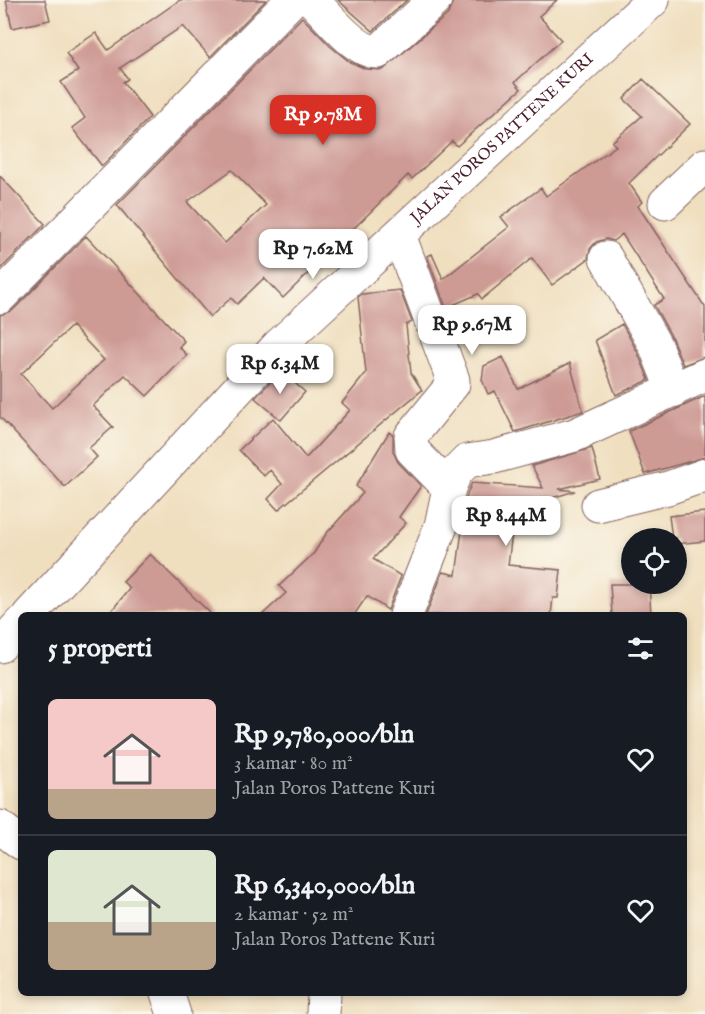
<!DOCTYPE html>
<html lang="id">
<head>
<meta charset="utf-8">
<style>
  body { margin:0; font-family:"IM FELL English",serif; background:#242831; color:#f1f3f6; height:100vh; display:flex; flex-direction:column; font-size:22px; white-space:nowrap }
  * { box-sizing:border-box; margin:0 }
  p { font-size:20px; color:#9ea1a6 }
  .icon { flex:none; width:33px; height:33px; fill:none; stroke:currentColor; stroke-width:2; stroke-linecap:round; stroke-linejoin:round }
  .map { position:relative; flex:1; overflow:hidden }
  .drawer { position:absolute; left:18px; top:612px; width:669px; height:384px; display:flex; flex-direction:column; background:#171b24; border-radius:9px; box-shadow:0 3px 9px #0003 }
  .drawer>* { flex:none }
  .tools { position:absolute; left:621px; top:528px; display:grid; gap:12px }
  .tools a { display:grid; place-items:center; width:66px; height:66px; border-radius:50%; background:#171b24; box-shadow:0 3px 9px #0003; font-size:30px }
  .price { position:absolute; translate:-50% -51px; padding:0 14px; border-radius:12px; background:#fff; color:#222; font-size:20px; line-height:39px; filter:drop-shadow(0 2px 3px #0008) }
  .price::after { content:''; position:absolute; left:50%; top:36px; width:18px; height:14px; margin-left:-9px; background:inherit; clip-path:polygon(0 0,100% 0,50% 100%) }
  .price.selected { background:#d93025; color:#fff }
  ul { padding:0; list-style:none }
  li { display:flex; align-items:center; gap:18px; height:150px; padding:0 30px }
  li+li { border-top:2px solid #363941 }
  li span { display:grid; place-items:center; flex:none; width:168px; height:120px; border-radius:9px; color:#555 }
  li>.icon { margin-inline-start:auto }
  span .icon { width:72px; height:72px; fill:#fffc; stroke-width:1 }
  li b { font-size:26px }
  h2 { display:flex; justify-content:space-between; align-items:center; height:72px; padding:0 30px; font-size:26px }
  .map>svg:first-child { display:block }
  .building { fill:#ce9a94; fill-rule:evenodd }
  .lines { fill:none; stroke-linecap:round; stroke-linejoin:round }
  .minor-casing { stroke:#84625f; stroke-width:35 }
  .tertiary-casing { stroke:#84625f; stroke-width:35 }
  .minor { stroke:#fff; stroke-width:33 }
  .tertiary { stroke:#fff; stroke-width:33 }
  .labels { text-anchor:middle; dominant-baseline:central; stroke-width:6; stroke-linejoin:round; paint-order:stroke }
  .street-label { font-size:16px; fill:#4a1f2b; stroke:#fbf7ec }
</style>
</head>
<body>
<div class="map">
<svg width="705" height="1014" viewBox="0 0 705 1014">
  <rect width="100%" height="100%" fill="#fbf7ec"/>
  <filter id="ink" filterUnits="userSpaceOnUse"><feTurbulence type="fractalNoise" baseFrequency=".0167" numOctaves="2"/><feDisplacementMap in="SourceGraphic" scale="12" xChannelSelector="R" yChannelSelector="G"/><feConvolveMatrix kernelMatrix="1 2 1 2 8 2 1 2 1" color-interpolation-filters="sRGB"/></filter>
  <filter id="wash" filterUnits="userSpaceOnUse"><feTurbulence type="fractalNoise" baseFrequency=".008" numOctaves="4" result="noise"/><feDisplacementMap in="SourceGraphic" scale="24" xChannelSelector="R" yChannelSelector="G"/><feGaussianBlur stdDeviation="1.35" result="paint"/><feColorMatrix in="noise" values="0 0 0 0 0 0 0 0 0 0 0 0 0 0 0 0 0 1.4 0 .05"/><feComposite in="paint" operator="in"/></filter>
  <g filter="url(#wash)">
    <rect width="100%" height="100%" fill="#f0dfbf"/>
    <g id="blocks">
      <path class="building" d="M6,0h39l5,20 -38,8z
        M180,0h86l-56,57 -27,-31 -63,42 8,11 -5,3 27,35 -48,49 -30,-38 13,-10 -24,-36 17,-11 -12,-18 30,-20 12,17z
        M338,0h69l-34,31z
        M453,0h104l-18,16 22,24 -46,42 6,7 -64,57 -5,-5 -40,38 -4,-4 -125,123 -19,-20 -27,26 -6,-6 -21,19 -93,-112 185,-188 28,29 20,16 16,7 17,1 65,-56zM232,170l34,35 -41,38 -38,-41z
        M643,79l47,45 -61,59 13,19 -4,4 67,101v50l-22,8 -12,-29 -17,-31 10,-6 -42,-65 -9,7 -7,-2 -10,3 -6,7 -2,10 -36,26 -20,-27 -50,41 -4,-5 -32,14 -19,-52 5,-2 11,25 66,-52 -8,-10 40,-29 5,8 70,-50 -4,-4 30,-26 -18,-17z
        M0,176l45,48 -45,46z
        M86,236l98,105 -5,6 8,8 -40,41 -22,-21 -32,31 20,21 -24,21 8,9 -32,30 -65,-70v-102l13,-5zM72,326l32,34 -52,48 -31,-34z
        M400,290l12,32 -6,3 5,48 11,17 -144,120 -10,-11 14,-15 -12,-14 -6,6 -25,-26 34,-32 33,40 44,-48 -8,-7 24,-30 -8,-76 4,-3z
        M622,324l16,29 11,27 -33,15 -21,-55z
        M503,357l15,32 52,-26 13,48 -68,21 -20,-41 -7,3 -6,-14 2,-14z
        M281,371l24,21 -24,28 -26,-22z
        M705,396v61l-60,17 -16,-43z
        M389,432l4,3v16l5,11 23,24 -22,31 7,6 -33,36 28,17 -13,34 -21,-14 -13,19h-92l24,-22 -7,-7 35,-33 12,-19 37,-41 -7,-7z
        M592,448l8,31 -41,10 16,2 -60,18 -7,56 53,5 -3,28h-5l-2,17h-125l17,-43 13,3 11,-81 5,-11 71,5 -11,-22z
        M705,512v29l-29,3v-6h-4l-3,-22z
        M150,554l62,61h-104l22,-27 -7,-6z
        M610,584h39l2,31h-39z"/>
    </g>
  </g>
  <g filter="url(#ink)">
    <use href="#blocks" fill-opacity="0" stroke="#84625f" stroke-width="1.5"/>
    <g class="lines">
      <g class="minor-casing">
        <path id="minor" d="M312,0c15,15 44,53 66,52l57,-52
          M665,203l40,-38
          M399,235l54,145v4l-42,52 1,14 37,38
          M606,258l49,87 18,46
          M0,297l292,-297
          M598,505l70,-17 37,-13
          M406,615l35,-89 8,-38 7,-16 11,-11 27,-4 81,-22 130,-60
          M0,827l21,16
          M167,993l7,21
          M323,1014l1,-21"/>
      </g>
      <g class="tertiary-casing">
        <g id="tertiary">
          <path id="s1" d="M29,615l249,-269 375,-346"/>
          <path d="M0,646l21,-23"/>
        </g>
      </g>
      <use href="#minor" class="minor"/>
      <use href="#tertiary" class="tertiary"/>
    </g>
  </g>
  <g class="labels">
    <g class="street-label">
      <text stroke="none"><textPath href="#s1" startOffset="672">JALAN POROS PATTENE KURI</textPath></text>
    </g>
  </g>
</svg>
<div class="tools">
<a><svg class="icon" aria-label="locate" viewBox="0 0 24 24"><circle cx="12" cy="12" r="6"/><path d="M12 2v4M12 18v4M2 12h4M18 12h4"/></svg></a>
</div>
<b class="price selected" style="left:323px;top:146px">Rp 9.78M</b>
<b class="price" style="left:313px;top:280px">Rp 7.62M</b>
<b class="price" style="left:472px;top:356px">Rp 9.67M</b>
<b class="price" style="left:280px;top:395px">Rp 6.34M</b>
<b class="price" style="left:506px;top:547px">Rp 8.44M</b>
<section class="drawer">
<h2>5 properti<svg class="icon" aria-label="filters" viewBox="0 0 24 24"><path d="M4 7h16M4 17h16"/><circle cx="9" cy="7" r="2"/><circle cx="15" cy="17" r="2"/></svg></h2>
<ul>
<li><span style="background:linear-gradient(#f6c9c9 75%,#b9a48a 0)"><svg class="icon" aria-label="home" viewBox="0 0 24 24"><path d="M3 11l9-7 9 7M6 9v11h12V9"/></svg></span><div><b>Rp 9,780,000/bln</b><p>3 kamar · 80 m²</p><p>Jalan Poros Pattene Kuri</p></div><svg class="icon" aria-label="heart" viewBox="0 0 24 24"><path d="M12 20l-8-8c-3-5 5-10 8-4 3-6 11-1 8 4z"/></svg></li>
<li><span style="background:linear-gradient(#dfe7d0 60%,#b9a48a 0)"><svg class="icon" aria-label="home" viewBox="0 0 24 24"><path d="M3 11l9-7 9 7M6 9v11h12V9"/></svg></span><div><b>Rp 6,340,000/bln</b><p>2 kamar · 52 m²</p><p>Jalan Poros Pattene Kuri</p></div><svg class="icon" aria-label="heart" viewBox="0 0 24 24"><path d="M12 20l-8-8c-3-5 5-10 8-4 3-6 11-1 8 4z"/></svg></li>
</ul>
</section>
</div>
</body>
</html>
